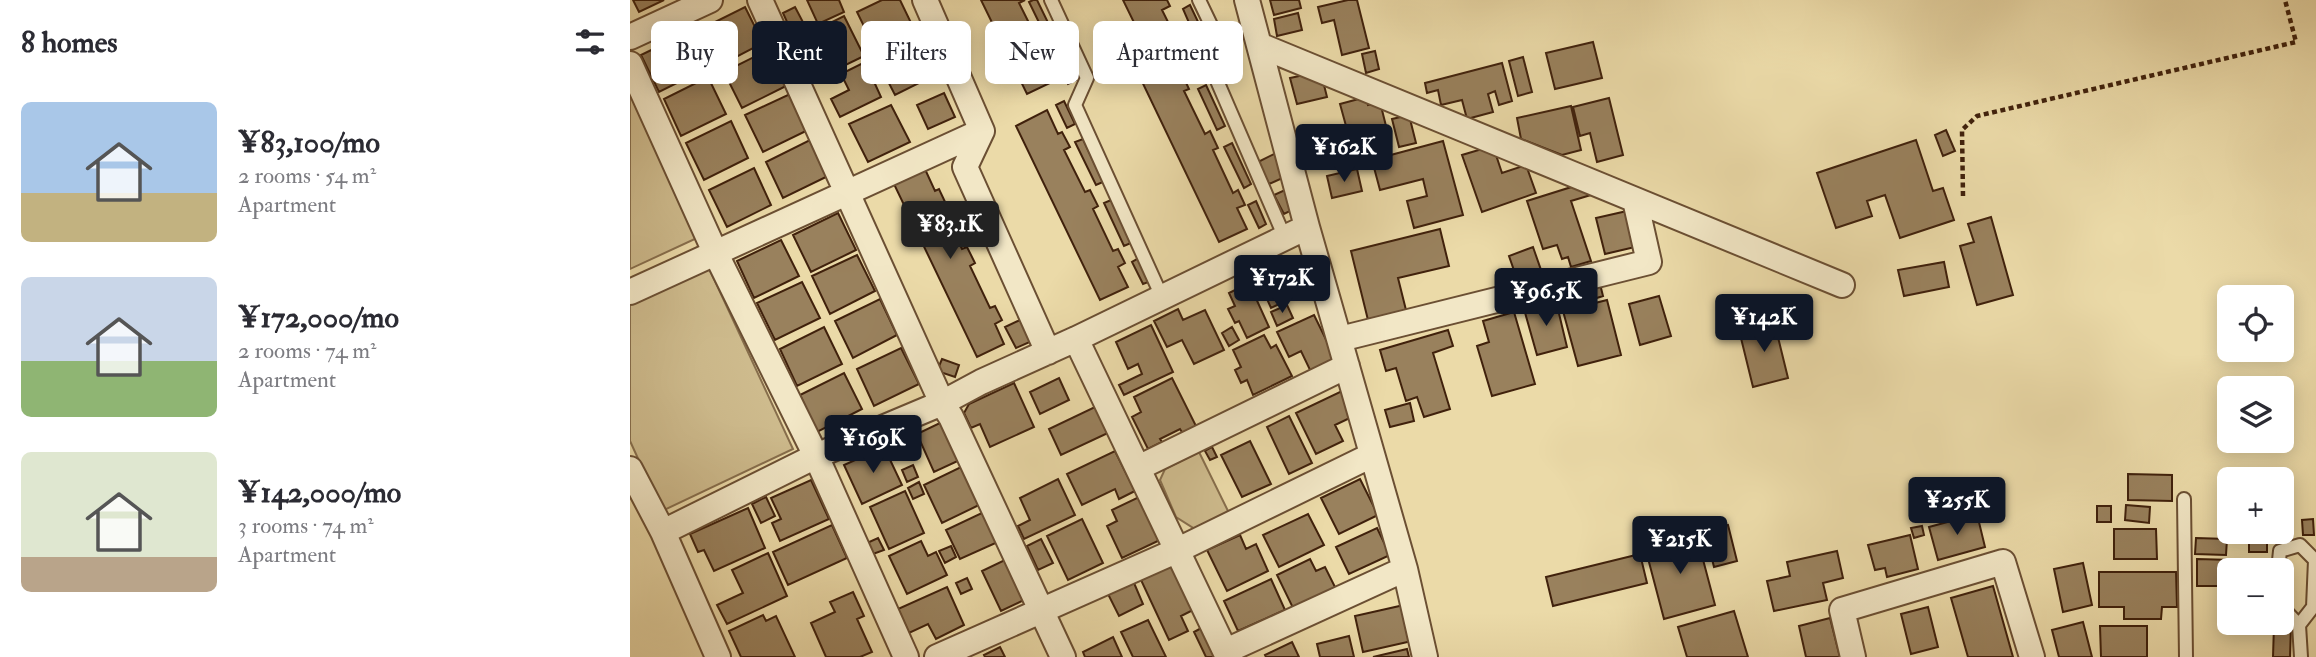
<!DOCTYPE html>
<html lang="en">
<head>
<meta charset="utf-8">
<style>
  body { margin:0; font-family:"IM FELL Double Pica",serif; background:#f7f7f7; color:#2b2b33; height:100vh; display:flex; flex-direction:column; font-size:26px; white-space:nowrap }
  * { box-sizing:border-box; margin:0 }
  p { font-size:23px; color:#7c7c81 }
  .icon { flex:none; width:38px; height:38px; fill:none; stroke:currentColor; stroke-width:2; stroke-linecap:round; stroke-linejoin:round }
  .map { position:relative; flex:1; overflow:hidden }
  .sheet { display:flex; flex-direction:column; background:#fff; width:630px }
  .sheet>* { flex:none }
  .banner { position:absolute; left:21px; top:21px; width:665px; height:63px; display:flex; gap:14px }
  .buttons { position:absolute; left:1587px; top:285px; display:grid; gap:14px }
  .buttons a { display:grid; place-items:center; width:77px; height:77px; border-radius:10px; background:#fff; box-shadow:0 4px 18px #0003; font-size:35px }
  .price { position:absolute; translate:-50% -60px; padding:0 16px; border-radius:7px; background:#111827; color:#fff; font-size:23px; line-height:46px; filter:drop-shadow(0 2px 4px #0008) }
  .price::after { content:''; position:absolute; left:50%; top:42px; width:21px; height:16px; margin-left:-10px; background:inherit; clip-path:polygon(0 0,100% 0,50% 100%) }
  .price.selected { background:#222; color:#fff }
  ul { padding:0; list-style:none }
  li { display:flex; align-items:center; gap:21px; height:175px; padding:0 21px }
  li span { display:grid; place-items:center; flex:none; width:196px; height:140px; border-radius:10px; color:#555 }
  li>.icon { margin-inline-start:auto }
  span .icon { width:84px; height:84px; fill:#fffc; stroke-width:1 }
  li b { font-size:30px }
  h2 { display:flex; justify-content:space-between; align-items:center; height:84px; padding:0 21px; font-size:30px }
  .tag { padding:0 24px; border-radius:10px; background:#fff; box-shadow:0 4px 18px #0003; font-size:24px; line-height:63px }
  .tag.selected { background:#111827; color:#fff }
  main { display:flex; flex:1; min-height:0 }
  .map>svg:first-child { display:block }
  .green { fill:#cebb8d; stroke:#876e4c; stroke-width:2 }
  .building { fill:#99815d; stroke:#40210c; stroke-width:2 }
  .lines { fill:none; stroke-linecap:round; stroke-linejoin:round }
  .service-casing { stroke:#6b4f33; stroke-width:16 }
  .minor-casing { stroke:#6b4f33; stroke-width:28 }
  .path { stroke:#40210c; stroke-width:4.5; stroke-dasharray:5 3.5; stroke-linecap:butt }
  .service { stroke:#f2e7c6; stroke-width:12 }
  .minor { stroke:#f2e7c6; stroke-width:24 }
</style>
</head>
<body>
<main>
<section class="sheet">
<h2>8 homes<svg class="icon" aria-label="filters" viewBox="0 0 24 24"><path d="M4 7h16M4 17h16"/><circle cx="9" cy="7" r="2"/><circle cx="15" cy="17" r="2"/></svg></h2>
<ul>
<li><span style="background:linear-gradient(#a9c7e8 65%,#c2b280 0)"><svg class="icon" aria-label="home" viewBox="0 0 24 24"><path d="M3 11l9-7 9 7M6 9v11h12V9"/></svg></span><div><b>¥83,100/mo</b><p>2 rooms · 54 m²</p><p>Apartment</p></div></li>
<li><span style="background:linear-gradient(#c9d6e8 60%,#8fb573 0)"><svg class="icon" aria-label="home" viewBox="0 0 24 24"><path d="M3 11l9-7 9 7M6 9v11h12V9"/></svg></span><div><b>¥172,000/mo</b><p>2 rooms · 74 m²</p><p>Apartment</p></div></li>
<li><span style="background:linear-gradient(#dfe7d0 75%,#b9a48a 0)"><svg class="icon" aria-label="home" viewBox="0 0 24 24"><path d="M3 11l9-7 9 7M6 9v11h12V9"/></svg></span><div><b>¥142,000/mo</b><p>3 rooms · 74 m²</p><p>Apartment</p></div></li>
</ul>
</section>
<div class="map">
<svg width="1686" height="657" viewBox="0 0 1686 657">
  <rect width="100%" height="100%" fill="#ebdaa8"/>
  <filter id="stains"><feTurbulence type="fractalNoise" baseFrequency=".00286" numOctaves="4"/><feColorMatrix values="0 0 0 0 .2 0 0 0 0 .09 0 0 0 0 .02 0 0 0 .5 -.17"/></filter>
  <radialGradient id="worn" r=".72"><stop offset=".6" stop-color="#630" stop-opacity="0"/><stop offset="1" stop-color="#630" stop-opacity=".3"/></radialGradient>
  <path class="green" d="M0,93l67,145 -67,31z
    M78,266l85,183 -131,62 -32,-70v-139z
    M569,452l30,61 -34,16 -19,-12 -16,-37 5,-11z"/>
  <path class="building" d="M3,0h31l-25,12z
    M177,0h32l5,12 -26,12z
    M252,0h18l14,29 -39,20 -18,-37z
    M351,0h44l-6,3 21,42 5,-3 6,15 -7,4 10,20 -27,13z
    M403,0h4l20,41 -7,4 -21,-43z
    M493,0h44l3,6 -8,4 10,20 -28,13z
    M640,0h29l2,8 -27,7z
    M718,0h9l12,48 -27,7 -8,-35 -12,3 -4,-16z
    M560,5l11,23 -8,4 -10,-23z
    M115,7l18,36 -44,23 -18,-37z
    M165,7l10,19 -13,7 -9,-20z
    M668,13l4,17 -25,6 -3,-17z
    M214,16l20,40 -43,21 -11,-23 -7,4 -9,-17z
    M56,33l17,37 -44,22 -18,-37z
    M290,36l19,37 -44,22 -19,-37z
    M963,42l9,36 -47,11 -9,-36z
    M559,47l11,23 -8,4 -11,-23z
    M138,50l18,36 -44,22 -18,-36z
    M745,51l4,18 -13,4 -4,-19z
    M537,52l11,24 4,-2 7,15 -5,2 21,43 5,-3 8,17 -5,2 20,43 5,-3 7,15 -8,3 10,21 -28,13 -84,-175z
    M435,57l11,23 -8,4 -11,-23z
    M893,57l9,35 -14,4 -9,-35z
    M235,62l16,35 -41,20 -9,-18 18,-9 -8,-16z
    M872,63l10,38 -13,4 -4,-14 -7,3 5,18 -26,7 -5,-19 -21,5 -3,-15 -11,3 -2,-10z
    M674,75l19,6 4,16 -30,7 -7,-26z
    M78,77l18,37 -45,22 -17,-37z
    M576,85l19,41 -8,4 -19,-41z
    M314,93l11,24 -27,12 -11,-24z
    M160,94l18,36 -45,22 -18,-37z
    M736,97l2,8 12,-3 11,44 -37,9 -14,-51z
    M979,98l14,57 -26,7 -7,-29 -10,3 -7,-29z
    M434,101l11,23 -8,4 -11,-23z
    M261,105l19,37 -42,20 -19,-38z
    M941,106l10,44 -19,5 -41,-16 -4,-21z
    M417,110l11,24 4,-2 8,15 -6,3 21,42 5,-2 8,16 -5,3 20,42 5,-2 7,14 -7,4 10,20 -28,13 -84,-174z
    M779,115l7,28 -17,4 -7,-28z
    M101,121l17,37 -44,22 -18,-37z
    M1316,130l9,21 -12,5 -8,-21z
    M453,139l20,43 -7,3 -21,-43z
    M180,140l18,36 -45,22 -17,-36z
    M1286,140l17,51 10,-3 11,32 -54,18 -15,-43 -18,6 5,15 -36,12 -19,-55z
    M813,141l20,74 -49,13 -7,-27 20,-5 -4,-17 -43,11 -8,-30z
    M602,143l19,41 -7,4 -20,-41z
    M852,149l13,3 7,21 24,-8 10,28 -54,19 -20,-57z
    M646,153l11,23 -18,8 -11,-22z
    M294,167l11,24 4,-2 7,15 -5,2 21,43 5,-2 8,16 -5,3 20,42 5,-2 7,14 -7,4 9,20 -27,13 -84,-175z
    M124,168l17,37 -44,22 -18,-37z
    M727,169l5,22 -30,7 -5,-22z
    M951,184l10,11 -20,6 20,60 -20,6 -3,-10 -6,2 -5,-14 -14,4 -16,-48z
    M655,190l9,19 -10,5 -10,-19z
    M481,200l20,43 -7,3 -20,-43z
    M626,201l10,23 -7,4 -11,-23z
    M997,211l8,36 -30,7 -9,-36z
    M208,213l18,37 -45,22 -18,-37z
    M1361,217l22,78 -36,10 -17,-59 14,-4 -6,-18z
    M810,229l9,37 -51,12 8,32 -38,10 -17,-69z
    M151,240l18,36 -45,22 -17,-37z
    M903,247l8,23 -24,9 -8,-23z
    M227,255l18,36 -45,23 -18,-38z
    M509,258l12,23 -8,3 -11,-22z
    M664,262l13,29 -36,17 -13,-29z
    M1314,262l5,25 -45,9 -6,-26z
    M172,282l18,36 -45,22 -18,-37z
    M619,283l20,44 -22,11 -8,-17 -4,2 -7,-14 7,-3 -6,-13z
    M970,284l3,12 -22,7 -4,-13z
    M1029,296l12,40 -31,9 -11,-41z
    M250,299l17,36 -44,23 -18,-37z
    M977,300l14,55 -43,11 -15,-55z
    M926,301l11,46 -30,8 -13,-46z
    M657,305l6,13 -16,8 -6,-14z
    M548,309l5,11 22,-10 19,40 -30,14 -12,-24 -15,7 -13,-26z
    M884,312l21,72 -43,12 -15,-50 12,-4 -6,-21z
    M684,315l22,45 -25,12 -10,-21 -12,6 -12,-25z
    M392,319l10,22 -16,7 -11,-21z
    M1144,321l14,57 -35,9 -14,-57z
    M521,325l22,47 -49,23 -5,-10 23,-11 -4,-10 -10,5 -12,-27z
    M194,327l18,37 -45,22 -17,-37z
    M602,327l7,13 -10,6 -7,-13z
    M818,330l5,16 -20,7 17,56 -26,8 -7,-20 -11,4 -10,-33 -10,3 -6,-21z
    M634,335l7,13 5,-3 16,31 -39,19 -6,-15 -6,3 -6,-13 6,-3 -8,-17z
    M271,348l18,36 -45,22 -17,-37z
    M312,359l17,6 -4,12 -18,-6z
    M214,373l18,36 -45,23 -17,-37z
    M429,378l10,22 -29,14 -10,-22z
    M542,378l26,52 -13,7 -5,-8 -20,10 2,3 -14,7 -16,-32 9,-5 -7,-15z
    M384,383l20,44 -44,20 -10,-23 -9,4 -7,-15 5,-9z
    M712,391l12,25 -19,9 8,16 -27,13 -20,-41z
    M780,403l4,18 -24,6 -5,-17z
    M467,406l13,26 -49,23 -12,-26z
    M659,416l23,47 -23,11 -22,-47z
    M314,421l18,38 -28,13 -17,-38z
    M620,441l21,43 -29,13 -21,-42z
    M254,447l18,38 -40,19 -18,-39z
    M582,447l5,10 -7,3 -5,-9z
    M485,451l20,40 -16,8 -4,-10 -33,16 -15,-31z
    M283,465l5,12 -11,5 -5,-12z
    M331,467l18,38 -37,18 -18,-38z
    M1498,474l44,1v26l-44,-1z
    M428,479l17,36 -51,24 -6,-13 12,-6 -10,-22z
    M730,479l18,36 -39,19 -18,-36z
    M181,480l18,39 -49,22 -8,-18 9,-4 -10,-21z
    M289,482l5,12 -11,5 -5,-11z
    M275,491l19,42 -35,16 -19,-42z
    M136,497l9,19 -14,7 -9,-19z
    M509,497l21,43 -38,18 -15,-32 10,-5 -5,-11z
    M1496,505l24,2 -1,16 -24,-3z
    M1467,506h14v16h-14z
    M118,508l17,40 -51,23 -10,-21 -6,2 -8,-18z
    M356,511l14,30 -40,18 -14,-29z
    M678,514l16,31 -45,22 -16,-32z
    M1347,514l8,33 -47,13 -9,-33z
    M452,519l21,44 -35,17 -21,-44z
    M1683,519l1,16h-11l-1,-15z
    M202,525l15,33 -59,27 -15,-33z
    M1098,525l9,36 -23,6 -9,-37z
    M1292,526l2,9 -10,3 -3,-10z
    M747,528l13,27 -41,19 -13,-27z
    M1484,529h42l1,30h-43z
    M1602,532h35v20h-18v-12h-17z
    M1066,533l19,72 -51,14 -19,-72z
    M610,535l6,14 10,-5 12,27 -41,20 -20,-41z
    M1280,535l8,34 -31,8 -2,-9 -10,2 -7,-25z
    M248,538l6,12 -11,4 -6,-11z
    M1566,538l31,1 -1,16 -31,-1z
    M411,539l12,24 -15,7 -11,-24z
    M291,541l7,15 8,-4 11,23 -40,19 -18,-38z
    M321,546l5,11 -11,6 -6,-12z
    M1207,551l6,27 -20,5 4,17 -53,11 -7,-30 23,-5 -3,-14z
    M138,553l19,43 -60,28 -10,-19 26,-12 -11,-23z
    M1010,554l7,29 -94,23 -7,-29z
    M379,558l19,40 -27,13 -19,-40z
    M680,559l6,12 9,-4 11,22 -42,21 -17,-35z
    M1567,559l35,1 -2,26h-33z
    M1613,560h23v10h-23z
    M1453,563l9,42 -29,7 -9,-43z
    M540,566l10,6 17,36 -16,8 7,15 -19,9 -28,-60z
    M1469,572h77l1,35h-15l-1,12h-37v-12h-25z
    M337,578l5,11 -11,5 -5,-11z
    M641,579l14,31 -47,21 -14,-30z
    M504,583l9,21 -24,12 -11,-22z
    M1363,586l20,71h-45l-17,-59z
    M317,587l17,38 -28,14 -8,-15 -19,9 -11,-24z
    M223,592l11,24 -7,3 15,33 -12,5h-34l-15,-34 24,-11 -5,-10z
    M774,605l8,36 -49,11 -8,-36z
    M1298,607l10,40 -27,7 -10,-40z
    M1104,611l14,46h-61l-9,-30z
    M133,615l3,6 10,-5 19,41h-54l-12,-26z
    M1200,618l10,39h-34l-7,-31z
    M518,620l18,37h-33l-12,-25z
    M1453,622l9,35h-33l-7,-27z
    M1644,625h17l-1,32h-17z
    M575,626l11,31h-10l-12,-25z
    M1470,626h47v31h-46z
    M719,636l5,21h-34l-3,-13z
    M483,637l9,20h-37l-2,-5z
    M662,642l7,15h-33l-1,-2z
    M370,647l5,10h-20l-1,-2z
    M777,649l2,8h-36z"/>
  <g class="lines">
    <g class="service-casing">
      <path id="service" d="M421,0l36,78 -12,27 87,192
        M569,0l12,25 -9,21 83,192
        M1554,499l2,158
        M1648,570l2,-19 20,-6 15,15 -2,47 -14,18 2,32
        M1652,607l17,18"/>
    </g>
    <g class="minor-casing">
      <path id="minor" d="M130,0l182,403 9,14 112,240
        M295,0l57,131 -17,36 83,185
        M617,0l60,227 98,342 20,88
        M0,37l80,-37
        M629,45l583,240
        M0,64l85,188 101,204 90,201
        M0,292l352,-161
        M446,339l152,318
        M710,339l309,-77 -14,-62
        M508,468l209,-102
        M0,469l33,63 55,125
        M33,532l153,-76 126,-53 39,-21 95,-43 231,-112
        M596,651l179,-82
        M307,657l241,-107 194,-95
        M1223,657l-11,-47 161,-48 29,95"/>
    </g>
    <path class="path" d="M1333,196l-1,-66 15,-14 319,-74 -11,-42"/>
    <use href="#service" class="service"/>
    <use href="#minor" class="minor"/>
  </g>
  <rect width="100%" height="100%" filter="url(#stains)"/>
  <rect width="100%" height="100%" fill="url(#worn)"/>
</svg>
<div class="buttons">
<a><svg class="icon" aria-label="locate" viewBox="0 0 24 24"><circle cx="12" cy="12" r="6"/><path d="M12 2v4M12 18v4M2 12h4M18 12h4"/></svg></a>
<a><svg class="icon" aria-label="layers" viewBox="0 0 24 24"><path d="M12 4l9 5-9 5-9-5zM3 14l9 5 9-5"/></svg></a>
<a>+</a>
<a>−</a>
</div>
<b class="price" style="left:714px;top:184px">¥162K</b>
<b class="price selected" style="left:320px;top:261px">¥83.1K</b>
<b class="price" style="left:652px;top:315px">¥172K</b>
<b class="price" style="left:916px;top:328px">¥96.5K</b>
<b class="price" style="left:1134px;top:354px">¥142K</b>
<b class="price" style="left:243px;top:475px">¥169K</b>
<b class="price" style="left:1327px;top:537px">¥255K</b>
<b class="price" style="left:1050px;top:576px">¥215K</b>
<div class="banner">
<a class="tag">Buy</a>
<a class="tag selected">Rent</a>
<a class="tag">Filters</a>
<a class="tag">New</a>
<a class="tag">Apartment</a>
</div>
</div>
</main>
</body>
</html>
